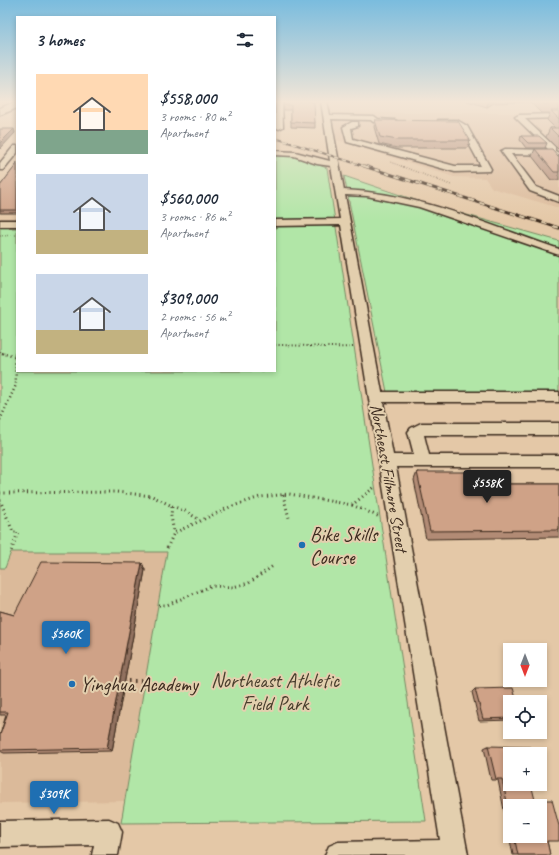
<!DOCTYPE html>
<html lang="en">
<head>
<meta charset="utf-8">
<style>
  body { margin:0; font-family:Caveat,sans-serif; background:#f2f2f3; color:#1f2937; height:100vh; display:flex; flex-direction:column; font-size:15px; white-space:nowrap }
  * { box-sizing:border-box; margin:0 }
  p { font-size:13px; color:#747a83 }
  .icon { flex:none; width:22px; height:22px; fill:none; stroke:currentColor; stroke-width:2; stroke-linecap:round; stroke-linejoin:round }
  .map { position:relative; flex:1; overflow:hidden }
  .drawer { position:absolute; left:16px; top:16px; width:260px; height:356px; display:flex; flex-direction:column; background:#fff; border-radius:0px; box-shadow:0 2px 6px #0003 }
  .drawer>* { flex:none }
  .needle { width:26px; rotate:180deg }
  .tools { position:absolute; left:503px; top:643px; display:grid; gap:8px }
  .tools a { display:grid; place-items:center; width:44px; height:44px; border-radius:0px; background:#fff; box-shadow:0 2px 6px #0003; font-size:20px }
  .price { position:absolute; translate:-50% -34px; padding:0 9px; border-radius:4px; background:#1f6fb2; color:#fff; font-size:13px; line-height:26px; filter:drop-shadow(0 1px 2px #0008) }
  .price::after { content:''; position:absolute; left:50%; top:24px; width:12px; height:9px; margin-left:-6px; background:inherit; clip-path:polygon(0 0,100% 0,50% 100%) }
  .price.active { background:#222; color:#fff }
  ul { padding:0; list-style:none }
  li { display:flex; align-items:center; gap:12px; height:100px; padding:0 20px }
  li span { display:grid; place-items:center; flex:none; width:112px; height:80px; border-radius:0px; color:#555 }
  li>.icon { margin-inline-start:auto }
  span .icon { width:48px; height:48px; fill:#fffc; stroke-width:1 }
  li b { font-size:17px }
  h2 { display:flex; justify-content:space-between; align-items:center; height:48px; padding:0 20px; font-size:17px }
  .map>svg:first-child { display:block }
  .built { fill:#dbba9a }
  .green { fill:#b1e6a7; stroke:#768862 }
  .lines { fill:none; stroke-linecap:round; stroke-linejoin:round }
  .minor-casing { stroke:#3b2a1e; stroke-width:3 }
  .highway-casing { stroke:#3b2a1e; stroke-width:3 }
  .path-far5 { stroke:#3b2a1e; stroke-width:1; stroke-dasharray:0.5 1.5; stroke-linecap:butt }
  .path-far4 { stroke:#3b2a1e; stroke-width:1.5; stroke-dasharray:0.5 2; stroke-linecap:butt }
  .path-far3 { stroke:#3b2a1e; stroke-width:2; stroke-dasharray:1 2.5; stroke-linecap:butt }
  .path-far2 { stroke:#3b2a1e; stroke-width:2.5; stroke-dasharray:1 3; stroke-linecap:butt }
  .path-far1 { stroke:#3b2a1e; stroke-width:3; stroke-dasharray:1 3.5; stroke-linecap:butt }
  .path { stroke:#3b2a1e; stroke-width:4; stroke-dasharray:1.5 4.5; stroke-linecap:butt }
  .minor { fill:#e3cfae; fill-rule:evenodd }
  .highway { fill:#e3cfae; fill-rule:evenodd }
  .rail-far1-casing { stroke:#3b2a1e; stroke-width:2 }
  .rail-casing { stroke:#3b2a1e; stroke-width:3 }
  .rail-far1 { stroke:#e3cfae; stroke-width:1.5; stroke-dasharray:4.5; stroke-linecap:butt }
  .rail { stroke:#e3cfae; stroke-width:2; stroke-dasharray:5.5; stroke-linecap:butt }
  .wall { fill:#b28b74; stroke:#3b2a1e; fill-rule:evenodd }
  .shaded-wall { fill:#91715e; stroke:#3b2a1e }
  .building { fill:#cfa287; stroke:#3b2a1e }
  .poi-dot { fill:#1f6fb2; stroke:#e3cfae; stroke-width:1.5 }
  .labels { text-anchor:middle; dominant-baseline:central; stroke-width:4; stroke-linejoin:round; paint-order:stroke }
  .street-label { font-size:17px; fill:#3b2a1e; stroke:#e3cfae }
  .near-poi-label { font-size:20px; fill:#3b2a1e; stroke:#e3cfae; text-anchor:start }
  .near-park-label { font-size:20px; fill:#473d2c; stroke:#e3cfae }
</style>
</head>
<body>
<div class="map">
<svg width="559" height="855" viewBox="0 0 559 855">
  <rect width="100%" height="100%" fill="#e4c8a7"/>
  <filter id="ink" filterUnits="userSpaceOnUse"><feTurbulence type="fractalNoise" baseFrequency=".025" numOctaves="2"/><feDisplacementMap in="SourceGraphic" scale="8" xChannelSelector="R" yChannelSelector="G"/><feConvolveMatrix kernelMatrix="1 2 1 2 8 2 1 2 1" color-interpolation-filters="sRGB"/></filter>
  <g filter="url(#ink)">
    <path class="built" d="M331,113h228v95l-67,-20 -7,-10 -31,-1 -117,-37z
      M11,552h156l-42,249 -125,2v-235l5,-1z"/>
    <path class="green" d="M275,156h18l34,12 99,653 -305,2 46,-271h-156l-6,16h-5v-340h17v143h258z
      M344,176l77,26 138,39v151h-172z"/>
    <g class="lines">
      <g class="minor-casing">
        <path id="minor" d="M276,101h6l1,26 -4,2 -4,-2z
          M321,101h6l3,14 44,1 4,3 17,1 4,2c-6,4 -24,3 -28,-2l-40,-1 13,71c75,3 144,35 215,59v6l-140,-48 -52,-11 -22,-1 37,197h177v10h-176l10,53h21l-6,-23 3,-4 10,-5h138v12h-135l5,20h130v12h-163l72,388h-143l4,-9 9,-4 102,-2 -99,-615 -66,1v-6l65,-1 -9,-53 -14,-2 -23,-8 -19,-1v-4l20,1 35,9z
          M559,114v4l-34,1 30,28v4l4,2 -1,2 -47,-1 25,33 23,9v6l-29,-11 -29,-40 4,-2 44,1 -34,-33 4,-2z
          M438,120h19l10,6 24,43 -1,2 -35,1 -108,-30 -4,-15 9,-5h6v4l-7,2 2,11 102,27h26l-20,-37 -6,-5h-17z
          M14,146h3v7l-14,17h-3v-7z
          M0,220h17v6h-17z
          M109,819l9,4 4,9 -4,23h-26l2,-10 -94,2v-26z"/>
      </g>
      <g class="highway-casing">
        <path id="highway" d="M17,101v7l-17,7v-7z"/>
      </g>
      <path class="path-far5" d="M390,162l14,5"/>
      <path class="path-far4" d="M401,166l50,19
        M0,236l17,-1"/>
      <path class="path-far3" d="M275,345c27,0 52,3 79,2
        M0,352l5,2
        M15,354l2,-9"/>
      <path class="path-far2" d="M2,353l15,5
        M0,420l16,-35 -1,-32"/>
      <path class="path-far1" d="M0,493l116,-1 36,4 20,10 -1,10 3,17
        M283,495l6,23
        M0,500l13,32h5l-7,20
        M352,505l28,12
        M172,506l13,5 15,9
        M167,548l7,-15 56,-26 30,-10 29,-3 63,11 24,-19
        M159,605h8l44,-19 22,1 16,-4 24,-17"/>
      <path class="path" d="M128,681h17"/>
      <use href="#minor" class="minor"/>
      <use href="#highway" class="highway"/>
      <g class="rail-far1-casing">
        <path id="rail-far1" d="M275,138l92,29"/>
      </g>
      <g class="rail-casing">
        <path id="rail" d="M364,166l195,62"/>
      </g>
      <use href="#rail-far1" class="rail-far1"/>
      <use href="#rail" class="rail"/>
    </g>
    <path class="wall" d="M283,101h28l4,22v5l-24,-1v-17h-7z
      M467,101h92v49l-13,-13 4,-9h5l-8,-8 3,-7h-9l-11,-11 -36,1 -7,4z
      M375,120l95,20 -2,8h-71l-18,-4 -5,-17z
      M521,136l26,7 -2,5h-19l-6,-8z
      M535,149l24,8v23h-8l-19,-24z
      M17,162v51h-17v-27l17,-22 -1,-1z
      M417,472l59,12h83v53l-133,2 -12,-59z
      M142,563l3,7 -33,181 -108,2 -4,-2v-16l6,-20h-6v-104l14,4z
      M475,689l35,13v18l-31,1 -7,-29z
      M488,746l22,8 37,87 3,14h-37l-15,-75h-7l-7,-32zM510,806l30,30h-30z"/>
    <path class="shaded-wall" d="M488,101h7l-1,2 -7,4z
      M14,129l1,4 -15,16v-6z
      M142,563l3,7 -33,181 -5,-3z"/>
    <path class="building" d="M284,101h27v1h3l1,21 -24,-1v-17h-7z
      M540,101h19v3h-15z
      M551,111h8v8z
      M375,120l83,1 12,19h-72l-18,-3z
      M550,128h9v9z
      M0,129h14l-14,14z
      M521,136h18l8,7h-19z
      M535,149h17l7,8v15h-5z
      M17,164v46h-17v-24z
      M417,472h55l4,12h83v46l-129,1z
      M41,562l101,1 -35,185 -107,2v-15l8,-23h-8v-101l14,4z
      M513,688l4,14h-7v16l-27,1 -8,-30z
      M488,746l43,1 2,7h-23v30h21l4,16h17l7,26v15h-12l3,14h-32l-4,-19h26v-30h-30v9l-8,-36h-6z"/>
  </g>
  <linearGradient id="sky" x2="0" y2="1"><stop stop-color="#7abcde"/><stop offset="0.46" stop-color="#f3e6d7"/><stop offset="1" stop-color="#f3e6d7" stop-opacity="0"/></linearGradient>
  <rect width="559" height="221" fill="url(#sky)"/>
  <g class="poi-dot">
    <circle cx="302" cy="545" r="4"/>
    <circle cx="72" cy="684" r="4"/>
  </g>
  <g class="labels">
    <g class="street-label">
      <text transform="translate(389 478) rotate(80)">Northeast Fillmore Street</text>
    </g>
    <g class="near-poi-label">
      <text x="310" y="534">Bike Skills<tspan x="310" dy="23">Course</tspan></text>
      <text x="80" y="684">Yinghua Academy</text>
    </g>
    <g class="near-park-label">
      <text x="275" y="680">Northeast Athletic<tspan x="275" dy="23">Field Park</tspan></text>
    </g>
  </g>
</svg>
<div class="tools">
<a><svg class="needle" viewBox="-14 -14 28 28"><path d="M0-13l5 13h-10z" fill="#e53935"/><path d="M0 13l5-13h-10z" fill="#747a83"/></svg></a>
<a><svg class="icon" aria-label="locate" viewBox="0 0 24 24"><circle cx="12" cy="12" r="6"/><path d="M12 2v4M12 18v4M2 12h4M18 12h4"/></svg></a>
<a>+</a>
<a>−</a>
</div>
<b class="price active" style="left:487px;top:504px">$558K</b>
<b class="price" style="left:66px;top:655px">$560K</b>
<b class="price" style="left:54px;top:815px">$309K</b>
<section class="drawer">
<h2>3 homes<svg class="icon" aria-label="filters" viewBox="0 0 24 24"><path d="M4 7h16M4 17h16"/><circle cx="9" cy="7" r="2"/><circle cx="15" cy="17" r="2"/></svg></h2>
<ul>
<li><span style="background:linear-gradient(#ffd9b3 70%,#7fa58c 0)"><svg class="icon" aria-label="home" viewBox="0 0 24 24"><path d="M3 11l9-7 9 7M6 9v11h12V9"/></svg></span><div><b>$558,000</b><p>3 rooms · 80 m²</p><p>Apartment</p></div></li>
<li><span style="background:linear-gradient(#c9d6e8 70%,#c2b280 0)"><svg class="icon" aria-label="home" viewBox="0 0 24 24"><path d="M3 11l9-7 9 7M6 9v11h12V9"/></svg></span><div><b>$560,000</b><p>3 rooms · 86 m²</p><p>Apartment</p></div></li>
<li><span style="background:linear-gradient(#c9d6e8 70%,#c2b280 0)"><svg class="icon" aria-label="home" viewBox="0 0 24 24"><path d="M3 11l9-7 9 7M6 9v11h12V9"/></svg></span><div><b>$309,000</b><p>2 rooms · 56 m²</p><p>Apartment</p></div></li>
</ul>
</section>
</div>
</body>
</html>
